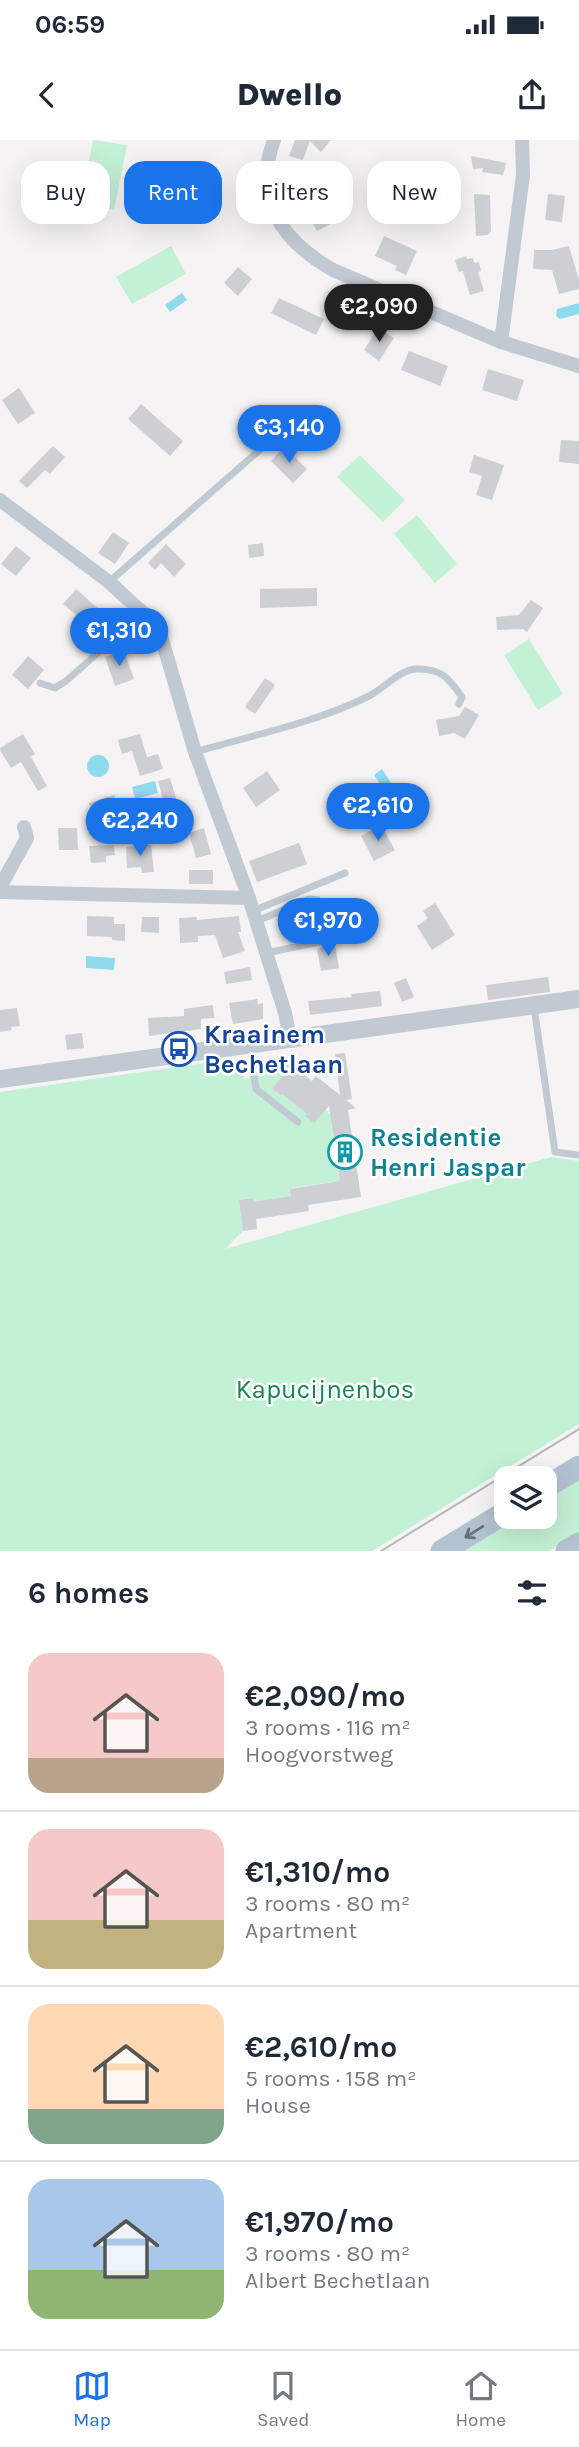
<!DOCTYPE html>
<html lang="en">
<head>
<meta charset="utf-8">
<style>
  body { margin:0; font-family:Karla,sans-serif; background:#f6f6f7; color:#1f2937; height:100vh; display:flex; flex-direction:column; font-size:26px; white-space:nowrap }
  * { box-sizing:border-box; margin:0 }
  p { font-size:23px; color:#747a83 }
  .icon { flex:none; width:38px; height:38px; fill:none; stroke:currentColor; stroke-width:2; stroke-linecap:round; stroke-linejoin:round }
  .map { position:relative; height:1411px; overflow:hidden }
  .sheet { display:flex; flex-direction:column; background:#fff; flex:1 }
  .sheet>* { flex:none }
  .guide { position:absolute; left:21px; top:21px; width:537px; height:63px; display:flex; gap:14px }
  .controls { position:absolute; left:494px; top:1326px; display:grid; gap:14px }
  .controls a { display:grid; place-items:center; width:63px; height:63px; border-radius:14px; background:#fff; box-shadow:0 7px 28px #0002; font-size:35px }
  .price { position:absolute; translate:-50% -60px; padding:0 16px; border-radius:24px; background:#1a73e8; color:#fff; font-size:23px; line-height:46px; filter:drop-shadow(0 2px 4px #0008) }
  .price::after { content:''; position:absolute; left:50%; top:42px; width:21px; height:16px; margin-left:-10px; background:inherit; clip-path:polygon(0 0,100% 0,50% 100%) }
  .price.current { background:#222; color:#fff }
  ul { padding:0; list-style:none }
  li { display:flex; align-items:center; gap:21px; height:175px; padding:0 28px }
  li+li { border-top:2px solid #e0e1e3 }
  li span { display:grid; place-items:center; flex:none; width:196px; height:140px; border-radius:21px; color:#555 }
  li>.icon { margin-inline-start:auto }
  span .icon { width:84px; height:84px; fill:#fffc; stroke-width:1 }
  li b { font-size:30px }
  h2 { display:flex; justify-content:space-between; align-items:center; height:84px; padding:0 28px; font-size:30px }
  .pill { padding:0 24px; border-radius:21px; background:#fff; box-shadow:0 7px 28px #0002; font-size:24px; line-height:63px }
  .pill.current { background:#1a73e8; color:#fff }
  .status { display:flex; justify-content:space-between; align-items:center; height:49px; padding:0 35px; background:#fff; direction:ltr }
  .status svg { height:19px; fill:currentColor }
  header { display:flex; justify-content:space-between; align-items:center; height:91px; padding:0 28px; background:#fff; font-size:32px; font-weight:800 }
  .dock { display:flex; justify-content:space-around; align-items:center; height:98px; border-top:2px solid #e0e1e3; background:#fff; font-size:19px; color:#747a83 }
  .dock a { display:grid; justify-items:center; gap:4px }
  .dock .current { color:#1a73e8 }
  .map>svg:first-child { display:block }
  .green { fill:#c3f1d5 }
  .water { fill:#90daee }
  .building { fill:#cdcfd5 }
  .lines { fill:none; stroke-linecap:round; stroke-linejoin:round }
  .service { stroke:#c1cad2; stroke-width:7 }
  .minor { stroke:#c1cad2; stroke-width:14 }
  .tertiary { stroke:#c1cad2; stroke-width:18 }
  .primary { stroke:#b3c2d1; stroke-width:23 }
  .tram { stroke:#b5b8bd; stroke-width:2 }
  .oneway { stroke:#64717d }
  .labels { text-anchor:middle; dominant-baseline:central; stroke-width:5; stroke-linejoin:round; paint-order:stroke }
  .transit-label { font-size:26px; font-weight:bold; fill:#164399; stroke:#fff; text-anchor:start }
  .culture-label { font-size:26px; font-weight:bold; fill:#0d838f; stroke:#fff; text-anchor:start }
  .park-label { font-size:26px; fill:#17864f; stroke:#fff }
</style>
</head>
<body>
<div class="status"><b>06:59</b><svg viewBox="0 0 49 12"><path d="M0 12V9h3v3zM5 12V6h3v6zM10 12V3h3v9zM15 12V0h3v12zM26 1h20v11H26zM47 4h2v5h-2z"/></svg></div>
<header><svg class="icon" aria-label="back" viewBox="0 0 24 24"><path d="M15 5l-7 7 7 7"/></svg>Dwello<svg class="icon" aria-label="share" viewBox="0 0 24 24"><path d="M12 15V3M7 8l5-5 5 5M5 13v7h14v-7"/></svg></header>
<div class="map">
<svg width="579" height="1411" viewBox="0 0 579 1411">
  <rect width="100%" height="100%" fill="#f5f3f3"/>
  <path class="green" d="M93,0l34,5 -13,65 -33,-7z
    M171,106l15,28 -54,30 -16,-27z
    M360,315l45,45 -22,22 -46,-45z
    M417,375l40,49 -22,19 -41,-49z
    M529,499l34,55 -25,16 -34,-55z
    M219,921l23,6 2,12 6,-1v-3l28,-3 5,3 -11,14 8,7 2,-2 25,20 -1,2 19,-6 8,6 -2,7 9,58 -49,7v8l-38,6 -1,-4 -13,2 4,31 -18,18 326,-92 28,4v263l-207,127h-372v-459z
    M579,1336v57l-30,18h-94l56,-34h33v-20z"/>
  <path class="water" d="M182,153l5,7 -17,12 -5,-7z
    M579,163v11l-19,5 -4,-3 1,-7z
    M87 626a11 11 0 1 1 22 0a11 11 0 1 1-22 0Z
    M382,629l11,17 -8,5 -11,-16z
    M155,641l3,12 -23,6 -3,-12z
    M86,816l29,2 -1,12 -28,-2z"/>
  <path class="building" d="M295,0h36l-10,12 -11,-11 -7,19 -14,-4z
    M471,16l35,7 -3,12 -21,-3 1,-4 -10,1z
    M333,53l5,9 6,-4 6,10 -8,4 3,4 -28,15 -8,-14 17,-9 -5,-8z
    M474,54l16,1 1,36 -3,4 -12,1z
    M548,54l17,2 -3,26 -17,-2z
    M384,96l33,15 -11,24 -11,-5 2,-4 -22,-10z
    M569,106l10,34v9l-20,5 -7,-24 -19,-1 1,-19h18z
    M466,116l1,3 6,-1 1,5 5,-1 2,9 -3,1 6,19 -14,4 -7,-24 -4,1 -4,-12z
    M238,127l14,12 -14,17 -14,-13z
    M279,158l45,21 -8,16 -45,-22z
    M378,188l16,10 -15,23 -15,-11z
    M409,211l39,15 -8,20 -39,-16z
    M488,229l36,11 -7,21 -35,-11z
    M19,248l16,25 -17,11 -16,-24z
    M141,264l42,37 -13,15 -42,-37z
    M561,300l18,1v23l-20,-2z
    M53,306l12,11 -15,17 -5,-4 -18,18 -8,-7z
    M284,307l23,22 -14,14 -22,-22z
    M474,315l30,10 -12,35 -16,-5 6,-19 -13,-4z
    M113,392l16,11 -14,21 -17,-11z
    M263,403l1,13 -15,2 -1,-13z
    M166,404l20,20 -12,13 -13,-14 -6,7 -7,-7z
    M16,406l15,12 -15,18 -15,-12z
    M317,448v18l-57,2v-19z
    M76,449l32,28 -13,14 -32,-27z
    M531,460l12,8 -16,24 -4,-3 -26,1 -1,-13 23,-2z
    M124,511l10,28 -19,7 -10,-29z
    M28,516l16,14 -16,19 -16,-14z
    M265,538l10,7 -20,29 -10,-7z
    M465,567l14,8 -14,24 -11,-6 -15,3 -3,-16 23,-4z
    M23,594l12,20 -4,3 16,29 -9,5 -17,-29 -10,6 -11,-18v-2z
    M140,594l7,23 11,-3 5,15 -23,7 -8,-25 -10,3 -4,-14z
    M267,631l13,19 -24,17 -13,-19z
    M170,638l10,33 -13,4 -9,-34z
    M114,655l5,14 -26,8 -4,-14z
    M381,685l14,25 -21,11 -13,-25z
    M58,688h19l1,22h-19z
    M204,688l7,26 -15,4 -7,-25z
    M299,703l8,21 -50,18 -8,-21z
    M114,705l1,10 -9,1v6l-15,1 -2,-17z
    M151,705l3,27 -12,1 -1,-6 -14,1 -1,-21z
    M189,730h24v14h-24z
    M435,763l20,32 -23,15 -15,-24 11,-8 -5,-7z
    M313,766l5,14 -27,9 -5,-14z
    M87,776l27,1v7h11v17l-13,-1v-3l-25,-1z
    M239,776l2,16h-3l7,19 -22,7 -8,-23 -17,1v6l-18,1 -1,-25 18,-1v3z
    M142,777h17v16l-18,-1z
    M333,804h2l4,24 -18,3 -4,-22z
    M250,827l2,13 -26,4 -2,-12z
    M548,837l2,15 -62,8 -2,-15z
    M406,838l8,19 -12,5 -8,-19z
    M380,851l2,15 -72,9 -2,-14 44,-4 -1,-3z
    M257,859l1,5 5,-1v16l-30,5 -4,-21z
    M213,865l1,13 -13,1v10l-52,7 -1,-18 36,-2v-7z
    M17,868l3,18 -9,1 1,3 -12,2v-22z
    M82,893l2,15 -17,2 -2,-15z
    M345,913l7,46 -6,1 10,8 -8,2 13,87 -53,8 1,6 -53,8 1,10 -14,2 -4,-31 14,-2v4l38,-6 -1,-7 50,-8 -11,-75 -15,17 -9,-7 2,-2 -25,-20 -1,2 -9,-7 15,-19 -27,4 -3,-4 2,-5 26,-4h23l1,6 -12,2 15,12 4,-5 24,19 -5,-41z"/>
  <g class="lines">
    <path class="service" d="M109,442l170,-149
      M40,543l15,5 11,-7 77,-68
      M195,612c58,-17 120,-29 174,-56 14,-7 31,-26 46,-27 26,-1 33,8 47,28l-3,7
      M253,771l92,-38
      M257,781l52,-22 9,1 7,8
      M266,813l63,-13
      M534,867l21,145 24,3
      M250,904l3,22
      M254,935l2,14 42,33"/>
    <path class="minor" d="M274,0c-22,59 8,101 59,130l168,72 78,24
      M501,202l22,-167 -1,-35
      M0,360l109,82 34,31 18,23 34,116 54,146 36,115 5,25
      M0,747l27,-49 -3,-11
      M0,752l249,6"/>
    <path class="tertiary" d="M0,939l579,-80"/>
    <path class="primary" d="M544,1348l35,-21
      M442,1411l64,-39
      M567,1411l12,-7"/>
    <path class="tram" d="M381,1411l198,-122"/>
  </g>
  <defs><path id="oneway-shaft" d="M-6 0H5M1.5-3L5.5 0L1.5 3" fill="none" stroke-width="1.6" stroke-linecap="round" stroke-linejoin="round" transform="scale(1.75)"/></defs>
  <use class="oneway" href="#oneway-shaft" transform="translate(474 1392) rotate(148)"/>
  <defs>
    <g id="bus-ring" transform="scale(1.75)"><circle r="9.5" fill="#fff" stroke="#1a4fb4" stroke-width="1.5"/><path d="M-5-6H5V4H4V6H2V4H-2V6H-4V4H-5ZM-3.5-4V0h7V-4ZM-3.5 1.2v1.5H-2V1.2ZM2 1.2v1.5H3.5V1.2Z" fill="#1a4fb4"/></g>
    <g id="building-ring" transform="scale(1.75)"><circle r="9.5" fill="#fff" stroke="#0f9aa8" stroke-width="1.5"/><path d="M-4-6H4V6H1V3H-1V6H-4ZM-2.5-4.3h1.7v1.8h-1.7ZM.8-4.3h1.7v1.8H.8ZM-2.5-1h1.7V.8h-1.7ZM.8-1h1.7V.8H.8Z" fill="#0f9aa8"/></g>
  </defs>
  <g fill-rule="evenodd">
    <use href="#bus-ring" x="179" y="909"/>
    <use href="#building-ring" x="345" y="1012"/>
  </g>
  <g class="labels">
    <g class="transit-label">
      <text x="204" y="894">Kraainem<tspan x="204" dy="30">Bechetlaan</tspan></text>
    </g>
    <g class="culture-label">
      <text x="370" y="997">Residentie<tspan x="370" dy="30">Henri Jaspar</tspan></text>
    </g>
    <g class="park-label">
      <text x="325" y="1249">Kapucijnenbos</text>
    </g>
  </g>
</svg>
<div class="controls">
<a><svg class="icon" aria-label="layers" viewBox="0 0 24 24"><path d="M12 4l9 5-9 5-9-5zM3 14l9 5 9-5"/></svg></a>
</div>
<b class="price current" style="left:379px;top:204px">€2,090</b>
<b class="price" style="left:289px;top:325px">€3,140</b>
<b class="price" style="left:119px;top:528px">€1,310</b>
<b class="price" style="left:378px;top:703px">€2,610</b>
<b class="price" style="left:140px;top:718px">€2,240</b>
<b class="price" style="left:328px;top:818px">€1,970</b>
<div class="guide">
<a class="pill">Buy</a>
<a class="pill current">Rent</a>
<a class="pill">Filters</a>
<a class="pill">New</a>
</div>
</div>
<section class="sheet">
<h2>6 homes<svg class="icon" aria-label="filters" viewBox="0 0 24 24"><path d="M4 7h16M4 17h16"/><circle cx="9" cy="7" r="2"/><circle cx="15" cy="17" r="2"/></svg></h2>
<ul>
<li><span style="background:linear-gradient(#f6c9c9 75%,#b9a48a 0)"><svg class="icon" aria-label="home" viewBox="0 0 24 24"><path d="M3 11l9-7 9 7M6 9v11h12V9"/></svg></span><div><b>€2,090/mo</b><p>3 rooms · 116 m²</p><p>Hoogvorstweg</p></div></li>
<li><span style="background:linear-gradient(#f6c9c9 65%,#c2b280 0)"><svg class="icon" aria-label="home" viewBox="0 0 24 24"><path d="M3 11l9-7 9 7M6 9v11h12V9"/></svg></span><div><b>€1,310/mo</b><p>3 rooms · 80 m²</p><p>Apartment</p></div></li>
<li><span style="background:linear-gradient(#ffd9b3 75%,#7fa58c 0)"><svg class="icon" aria-label="home" viewBox="0 0 24 24"><path d="M3 11l9-7 9 7M6 9v11h12V9"/></svg></span><div><b>€2,610/mo</b><p>5 rooms · 158 m²</p><p>House</p></div></li>
<li><span style="background:linear-gradient(#a9c7e8 65%,#8fb573 0)"><svg class="icon" aria-label="home" viewBox="0 0 24 24"><path d="M3 11l9-7 9 7M6 9v11h12V9"/></svg></span><div><b>€1,970/mo</b><p>3 rooms · 80 m²</p><p>Albert Bechetlaan</p></div></li>
</ul>
</section>
<nav class="dock">
<a class="current"><svg class="icon" aria-label="map" viewBox="0 0 24 24"><path d="M3 6l6-2 6 2 6-2v14l-6 2-6-2-6 2zM9 4v14M15 6v14"/></svg>Map</a>
<a><svg class="icon" aria-label="saved" viewBox="0 0 24 24"><path d="M7 4h10v16l-5-4-5 4z"/></svg>Saved</a>
<a><svg class="icon" aria-label="home" viewBox="0 0 24 24"><path d="M3 11l9-7 9 7M6 9v11h12V9"/></svg>Home</a>
</nav>
</body>
</html>
